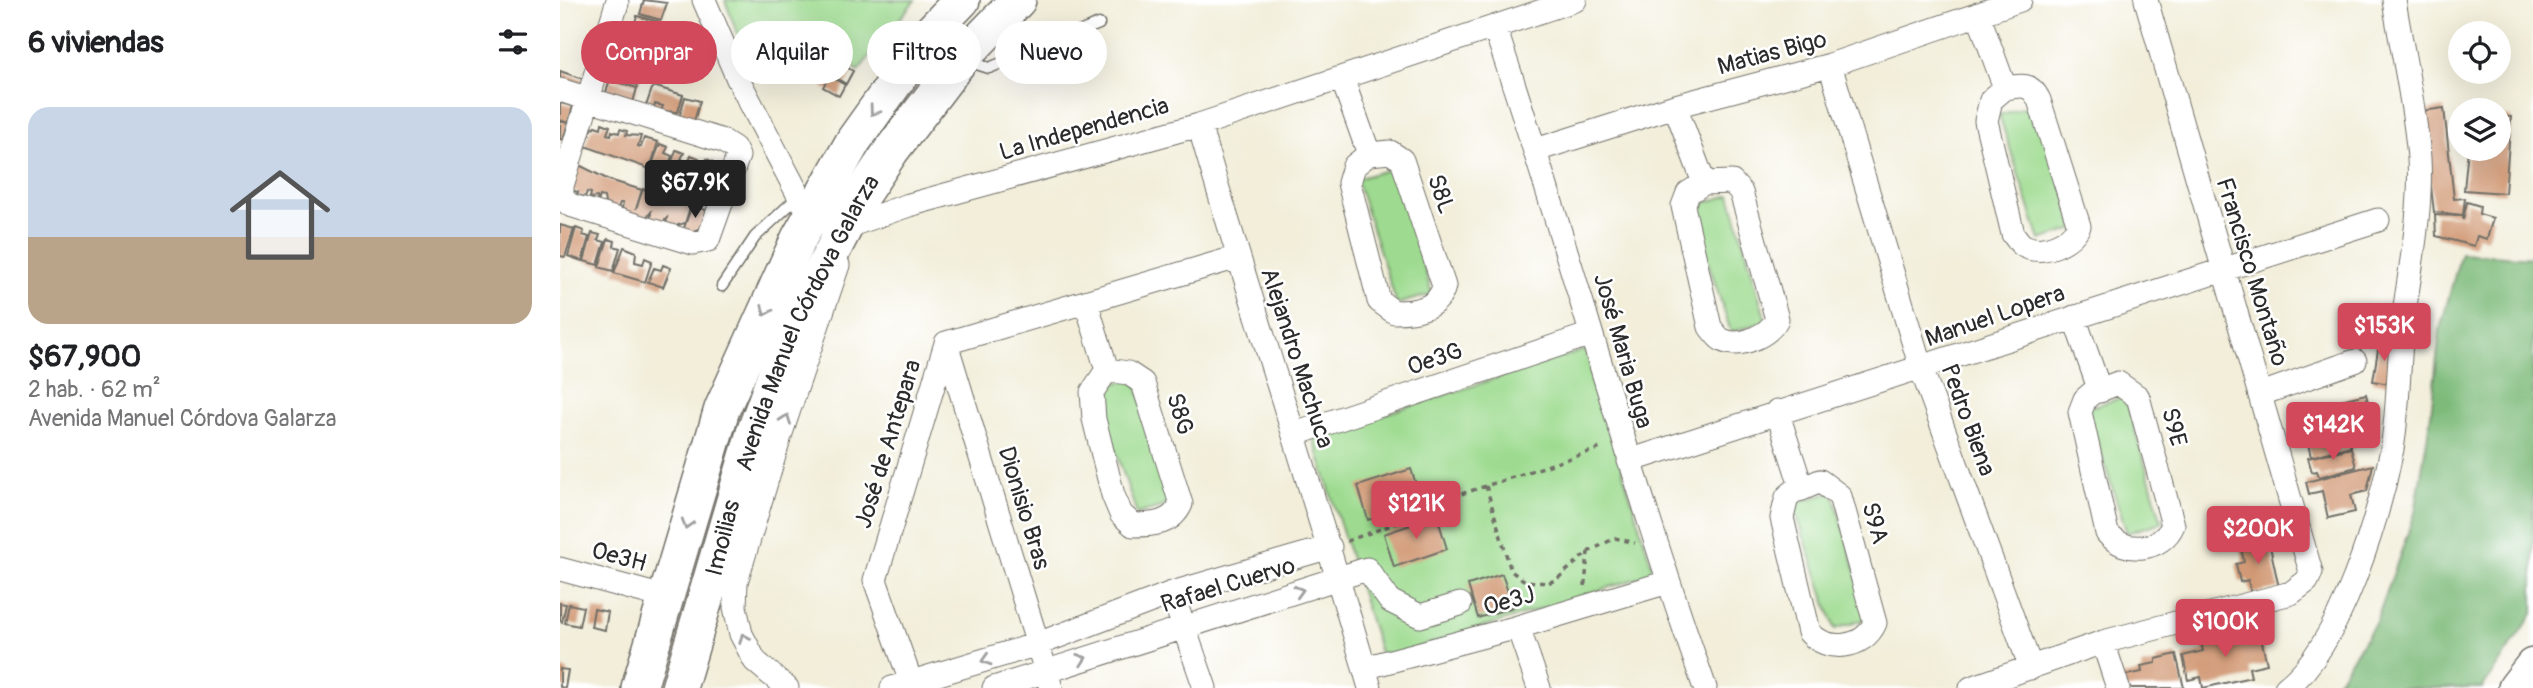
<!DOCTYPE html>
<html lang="es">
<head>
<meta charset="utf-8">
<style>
  body { margin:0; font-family:Pangolin,sans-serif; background:#f2f2f2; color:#202124; height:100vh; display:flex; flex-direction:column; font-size:26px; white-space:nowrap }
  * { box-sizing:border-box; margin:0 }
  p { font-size:23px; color:#757577 }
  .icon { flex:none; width:38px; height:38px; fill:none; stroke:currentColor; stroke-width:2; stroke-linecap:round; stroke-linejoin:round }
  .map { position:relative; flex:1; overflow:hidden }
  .details { display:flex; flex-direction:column; background:#fff; width:560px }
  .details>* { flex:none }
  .guide { position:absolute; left:21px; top:21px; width:665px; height:63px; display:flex; gap:14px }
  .buttons { position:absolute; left:1888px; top:21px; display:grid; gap:14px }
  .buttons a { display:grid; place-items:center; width:63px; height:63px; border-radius:50%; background:#fff; box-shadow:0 7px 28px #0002; font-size:35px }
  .price { position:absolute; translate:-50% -60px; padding:0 16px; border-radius:7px; background:#d1495b; color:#fff; font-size:23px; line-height:46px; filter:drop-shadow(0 2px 4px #0008) }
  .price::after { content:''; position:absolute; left:50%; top:42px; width:21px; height:16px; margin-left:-10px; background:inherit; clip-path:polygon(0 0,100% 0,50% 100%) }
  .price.selected { background:#222; color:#fff }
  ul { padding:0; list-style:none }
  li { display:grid; align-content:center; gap:14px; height:371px; padding:0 28px }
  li+li { border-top:2px solid #e0e0e0 }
  li span { display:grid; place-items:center; height:217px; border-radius:21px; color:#555 }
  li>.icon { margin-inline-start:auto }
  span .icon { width:126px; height:126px; fill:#fffc; stroke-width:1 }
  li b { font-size:30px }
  h2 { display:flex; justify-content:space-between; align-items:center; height:84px; padding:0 28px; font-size:30px }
  .chip { padding:0 24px; border-radius:32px; background:#fff; box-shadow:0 7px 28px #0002; font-size:24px; line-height:63px }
  .chip.selected { background:#d1495b; color:#fff }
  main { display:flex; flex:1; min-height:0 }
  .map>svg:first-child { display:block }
  .green { fill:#9edb90; stroke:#64835e; stroke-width:2 }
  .forest { fill:#7ebb7a; stroke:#547352; stroke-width:2 }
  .building { fill:#d19975 }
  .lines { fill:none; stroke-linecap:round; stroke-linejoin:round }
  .service-casing { stroke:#716f68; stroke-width:13 }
  .minor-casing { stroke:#716f68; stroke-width:25 }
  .primary-casing { stroke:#716f68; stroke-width:38 }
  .path { stroke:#716f68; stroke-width:3.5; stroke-dasharray:5 5; stroke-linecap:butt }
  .service { stroke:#fff; stroke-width:10 }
  .minor { stroke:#fff; stroke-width:23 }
  .primary { stroke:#fff; stroke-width:35 }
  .oneway { stroke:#a0a0a0 }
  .labels { text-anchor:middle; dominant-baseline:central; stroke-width:5; stroke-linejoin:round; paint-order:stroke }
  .street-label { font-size:24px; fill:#2b2b2b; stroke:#fff }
</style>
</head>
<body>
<main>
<section class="details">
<h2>6 viviendas<svg class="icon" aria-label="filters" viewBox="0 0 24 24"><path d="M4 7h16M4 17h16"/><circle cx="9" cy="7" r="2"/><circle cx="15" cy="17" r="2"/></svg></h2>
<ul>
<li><span style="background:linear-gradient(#c9d6e8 60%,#b9a48a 0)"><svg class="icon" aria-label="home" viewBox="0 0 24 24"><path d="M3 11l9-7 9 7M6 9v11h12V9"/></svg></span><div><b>$67,900</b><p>2 hab. · 62 m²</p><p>Avenida Manuel Córdova Galarza</p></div></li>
</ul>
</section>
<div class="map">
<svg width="1973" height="688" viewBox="0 0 1973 688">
  <rect width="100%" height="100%" fill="#fff"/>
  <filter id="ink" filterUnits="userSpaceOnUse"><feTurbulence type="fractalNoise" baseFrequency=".0143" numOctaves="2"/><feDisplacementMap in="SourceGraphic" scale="14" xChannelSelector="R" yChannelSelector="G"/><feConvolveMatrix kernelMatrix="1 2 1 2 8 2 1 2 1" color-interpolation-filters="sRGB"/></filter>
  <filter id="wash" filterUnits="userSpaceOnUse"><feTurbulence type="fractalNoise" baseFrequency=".00686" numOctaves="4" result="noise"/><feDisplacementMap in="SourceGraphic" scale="28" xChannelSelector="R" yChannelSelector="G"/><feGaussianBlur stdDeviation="1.57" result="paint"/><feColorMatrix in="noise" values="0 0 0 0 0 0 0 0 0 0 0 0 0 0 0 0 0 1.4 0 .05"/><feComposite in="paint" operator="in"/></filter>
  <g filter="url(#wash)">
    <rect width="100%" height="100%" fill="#f2eeda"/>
    <path class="green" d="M165,0h190l-57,71 -14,-10 -106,-25z
      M1478,103l37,126 -35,11 -41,-125z
      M835,168l37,126 -35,10 -41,-125z
      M1170,195l36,126 -35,11 -41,-125z
      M1025,350l69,223 -272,86 -69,-222z
      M575,378l36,126 -34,10 -42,-125z
      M1565,397l37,125 -35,11 -41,-125z
      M1273,492l36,126 -34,11 -42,-125z"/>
    <path class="forest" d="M1901,253l72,5v356l-51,74h-149l43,-66 39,-109 16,-99 9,-85z"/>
    <g id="blocks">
      <path class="building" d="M84,0l23,3 -6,17 -21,-6z
        M77,16l22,6 -4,13 -22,-6z
        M73,31l21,6 -5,15 -21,-6z
        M130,37l4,12 -9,18 -19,-6 7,-22z
        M68,48l20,6 -4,15 -21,-6z
        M227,50l49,11 17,10 -7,13 -18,-11 -45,-10z
        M60,64l23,6 -5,15 -26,-7z
        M0,71l23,8 -4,12 -19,-6z
        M269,76l16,9 -6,11 -16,-9z
        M50,80l27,8 -5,18 -27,-11z
        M93,86l30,9 -5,17 -17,-1 2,-5 -8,-2 -1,5 -8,-3z
        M125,97l15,4 -7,24 -14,-7z
        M0,103l13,3 -5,17 -8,-3z
        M1884,108l10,91 11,-1 -2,17 -29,-3 -12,-101z
        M1939,116l12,1 -6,76 -41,-3 4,-41h31z
        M0,121l8,2 -5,17 -3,-1z
        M42,123l8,3 -3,8 4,1 1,-4 7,2 1,-4 7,2 -1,4 15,1 -3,10 3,1 3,-9 14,4 -8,27 -65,-23 6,-16 4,-4 6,2z
        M100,144l8,3 -3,6 7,3 -6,16 -15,-5z
        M116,150l8,3 -3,6 7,3 -6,16 -14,-5z
        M131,155l8,3 -2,7 7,2 3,-8 6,3 -2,5 11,3 -7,21 -17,-5 4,-10 -4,8 -15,-5z
        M21,166l28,14 33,10 -6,19 7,-20 48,16 -6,18 -7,2 -2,5 -10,-4 1,-8 -7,7 -10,-3 1,-10 -7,8 -18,-9 -4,-3 1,-5h-3l-3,7 -12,-7 -1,-6 -4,-1 -2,6 -1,-5 -7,1 1,-5 -4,-1 -2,5 -8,-2 1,-3 -8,-2 7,-23z
        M1907,202l13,4 -1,8 14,4 -6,21 -10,-3 -3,10 -38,-10 -1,-21 28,1v4z
        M132,205l16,6 -6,17 -7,2 -2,4 -10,-3z
        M0,225l14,4 -9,28 -5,-1z
        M16,228l8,3 -1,4 6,2 -7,24 -14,-5z
        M32,233l8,2 -2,5 7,2 -7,23 -14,-4z
        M48,239l7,2 -1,5 6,2 -7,23 -14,-4z
        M64,247l12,5 -1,10 8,2 2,-6 7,3 -7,21 -31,-9z
        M103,265l8,3 -8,19 -15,-5 6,-14 7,2z
        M1819,343l16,2 -6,39 -16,-3z
        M1806,394l10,44 -24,6 -11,-44z
        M1774,410l4,17 8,-2 5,21 -40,11 -9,-39z
        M1791,448l5,19 -37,10 -2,-6 -5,1 -4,-14z
        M1813,465l-6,26 -16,4 4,17 -27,6 -6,-27 -13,3 -3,-12z
        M851,469l11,33 -54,18 -10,-34z
        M877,516l10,33 -53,18 -10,-33z
        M1708,537l11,51 -28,6 -3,-14 -8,2 -4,-18 8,-2 -4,-18z
        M942,574l11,33 -35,11 -10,-33z
        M0,603l6,1 -4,18 -2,-1z
        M9,604l14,3 -4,19 -14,-3z
        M34,609l14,3 -3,18 -14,-3z
        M1663,632l2,10 35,-8 7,30 -18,4 2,9 -48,11 -2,-11 -13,3 -5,-24 20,-5 -3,-14z
        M1616,654l8,34h-60l-2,-12 20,-4 -1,-6 15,-3v-4z
        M0,669l8,1 -3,18 -5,-1z"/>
    </g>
  </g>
  <g filter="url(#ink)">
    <use href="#blocks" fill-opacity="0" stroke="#716f68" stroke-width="2"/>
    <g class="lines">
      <g class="service-casing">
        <path id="service" d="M407,61l22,7 110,-44
          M162,286l33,-49 44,-41"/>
      </g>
      <g class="minor-casing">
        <path id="minor" d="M144,0l34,79 61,117 12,19 10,7 24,5 64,-22 290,-80 376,-125
          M1418,14l27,74c17,-3 26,-5 34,12l40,126c-8,16 -36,30 -55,20 -4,-2 -8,-8 -11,-12l-27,-113 5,-21 14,-12
          M935,28c74,219 133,442 210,660
          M1270,65l91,303 110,300
          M782,78l27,76 21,-2 12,8 42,126c-5,23 -29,26 -50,26l-15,-11 -30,-118 5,-17 15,-12
          M0,90l163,51 11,7 4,8 -30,84 -15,3 -123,-38 -8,-7v-12l55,-183
          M1115,106l29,77 28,-1 9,10 36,127c-8,16 -37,30 -55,21 -5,-3 -8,-8 -12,-13l-27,-121 5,-13 16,-10
          M639,125c55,188 117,374 171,563
          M976,150l139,-44 155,-41 190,-65
          M526,302l21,68
          M1514,317l26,74
          M386,343l105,345
          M386,343l292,-86
          M547,370l21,3 15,10 38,121c-9,20 -28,21 -48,21l-12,-11 -8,-19 -19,-76 -2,-27z
          M1558,383l20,14 35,128c-11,26 -48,30 -66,8l-27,-121 5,-13 7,-6z
          M1701,394l94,-33
          M1217,411l25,78 18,-8 20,15 35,127c-11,26 -48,30 -66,9l-27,-114 5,-21 7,-6 8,-2
          M735,434l296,-100
          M1069,461l749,-241
          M0,569l104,28
          M612,593l33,95
          M958,627l21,61
          M1543,642l15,46
          M804,668l154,-41 150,-45
          M227,688l-32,-27 -14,-27 -6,-27 1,-25 44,-146 58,-171
          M332,688l146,-44 134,-51 158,-46
          M353,688l-38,-108 71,-237
          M434,688l373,-119 23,32 30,15 40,-12
          M1411,688l132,-46 188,-49 16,-12 4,-9 -165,-572
          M1726,688c55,-42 93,-173 106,-239 7,-42 6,-86 11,-128 7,-53 19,-109 16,-163 -4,-53 -17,-106 -25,-158"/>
      </g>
      <g class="primary-casing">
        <g id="primary">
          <path d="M79,688l83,-279 77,-171 55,-98 77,-108 31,-32"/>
          <path id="s1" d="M119,688l75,-255 39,-106 68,-131 30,-45 70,-92 57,-59"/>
          <path d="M1956,688l17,-22"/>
        </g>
      </g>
      <path class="path" d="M926,486l25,85 14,10 22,2 9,-3 32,-28 27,-14 20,5
        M787,541l92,-33 -2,-6 167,-55
        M1025,586l3,-34"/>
      <use href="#service" class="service"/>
      <use href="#minor" class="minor"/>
      <use href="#primary" class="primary"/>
    </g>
    <defs><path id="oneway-chevron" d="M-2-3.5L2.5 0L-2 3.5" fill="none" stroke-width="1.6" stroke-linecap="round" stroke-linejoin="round" transform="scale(1.75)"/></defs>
    <g class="oneway">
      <use href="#oneway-chevron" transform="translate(314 111) rotate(126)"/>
      <use href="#oneway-chevron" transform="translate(206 311) rotate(114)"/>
      <use href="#oneway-chevron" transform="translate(226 419) rotate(-70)"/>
      <use href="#oneway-chevron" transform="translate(127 524) rotate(107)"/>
      <use href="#oneway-chevron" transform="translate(739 591) rotate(-16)"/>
      <use href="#oneway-chevron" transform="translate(184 638) rotate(-113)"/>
      <use href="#oneway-chevron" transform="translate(522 659) rotate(-19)"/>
      <use href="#oneway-chevron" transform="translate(426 660) rotate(163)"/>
    </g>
  </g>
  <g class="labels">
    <g class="street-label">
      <text transform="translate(1212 53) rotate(-15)">Matias Bigo</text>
      <text transform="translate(524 129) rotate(-16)">La Independencia</text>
      <text transform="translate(881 194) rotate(71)">S8L</text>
      <text transform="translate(1692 272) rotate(73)">Francisco Montaño</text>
      <text transform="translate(1435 316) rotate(-19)">Manuel Lopera</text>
      <text stroke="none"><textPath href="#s1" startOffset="388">Avenida Manuel Córdova Galarza</textPath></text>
      <text transform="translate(1063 351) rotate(74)">José Maria Buga</text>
      <text transform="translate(737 358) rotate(72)">Alejandro Machuca</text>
      <text transform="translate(875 359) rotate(-19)">Oe3G</text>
      <text transform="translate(620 414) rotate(73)">S8G</text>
      <text transform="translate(1408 420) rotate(70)">Pedro Biena</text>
      <text transform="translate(1614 427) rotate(75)">S9E</text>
      <text transform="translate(328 444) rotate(-73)">José de Antepara</text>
      <text transform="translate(464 508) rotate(73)">Dionisio Bras</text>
      <text transform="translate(1315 523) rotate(74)">S9A</text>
      <text transform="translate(163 538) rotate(-76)">Imoilias</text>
      <text transform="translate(59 557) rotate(15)">Oe3H</text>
      <text transform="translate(668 585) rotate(-17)">Rafael Cuervo</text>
      <text transform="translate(949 601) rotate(-16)">Oe3J</text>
    </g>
  </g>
</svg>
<div class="buttons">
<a><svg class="icon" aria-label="locate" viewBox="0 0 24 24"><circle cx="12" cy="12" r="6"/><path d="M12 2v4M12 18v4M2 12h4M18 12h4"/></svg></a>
<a><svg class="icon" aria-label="layers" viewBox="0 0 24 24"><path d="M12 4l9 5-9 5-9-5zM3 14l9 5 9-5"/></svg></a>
</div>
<b class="price selected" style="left:135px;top:220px">$67.9K</b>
<b class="price" style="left:1824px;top:363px">$153K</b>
<b class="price" style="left:1773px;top:462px">$142K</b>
<b class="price" style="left:856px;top:541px">$121K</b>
<b class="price" style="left:1698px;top:566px">$200K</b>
<b class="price" style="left:1665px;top:659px">$100K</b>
<div class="guide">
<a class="chip selected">Comprar</a>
<a class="chip">Alquilar</a>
<a class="chip">Filtros</a>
<a class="chip">Nuevo</a>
</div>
</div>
</main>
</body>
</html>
